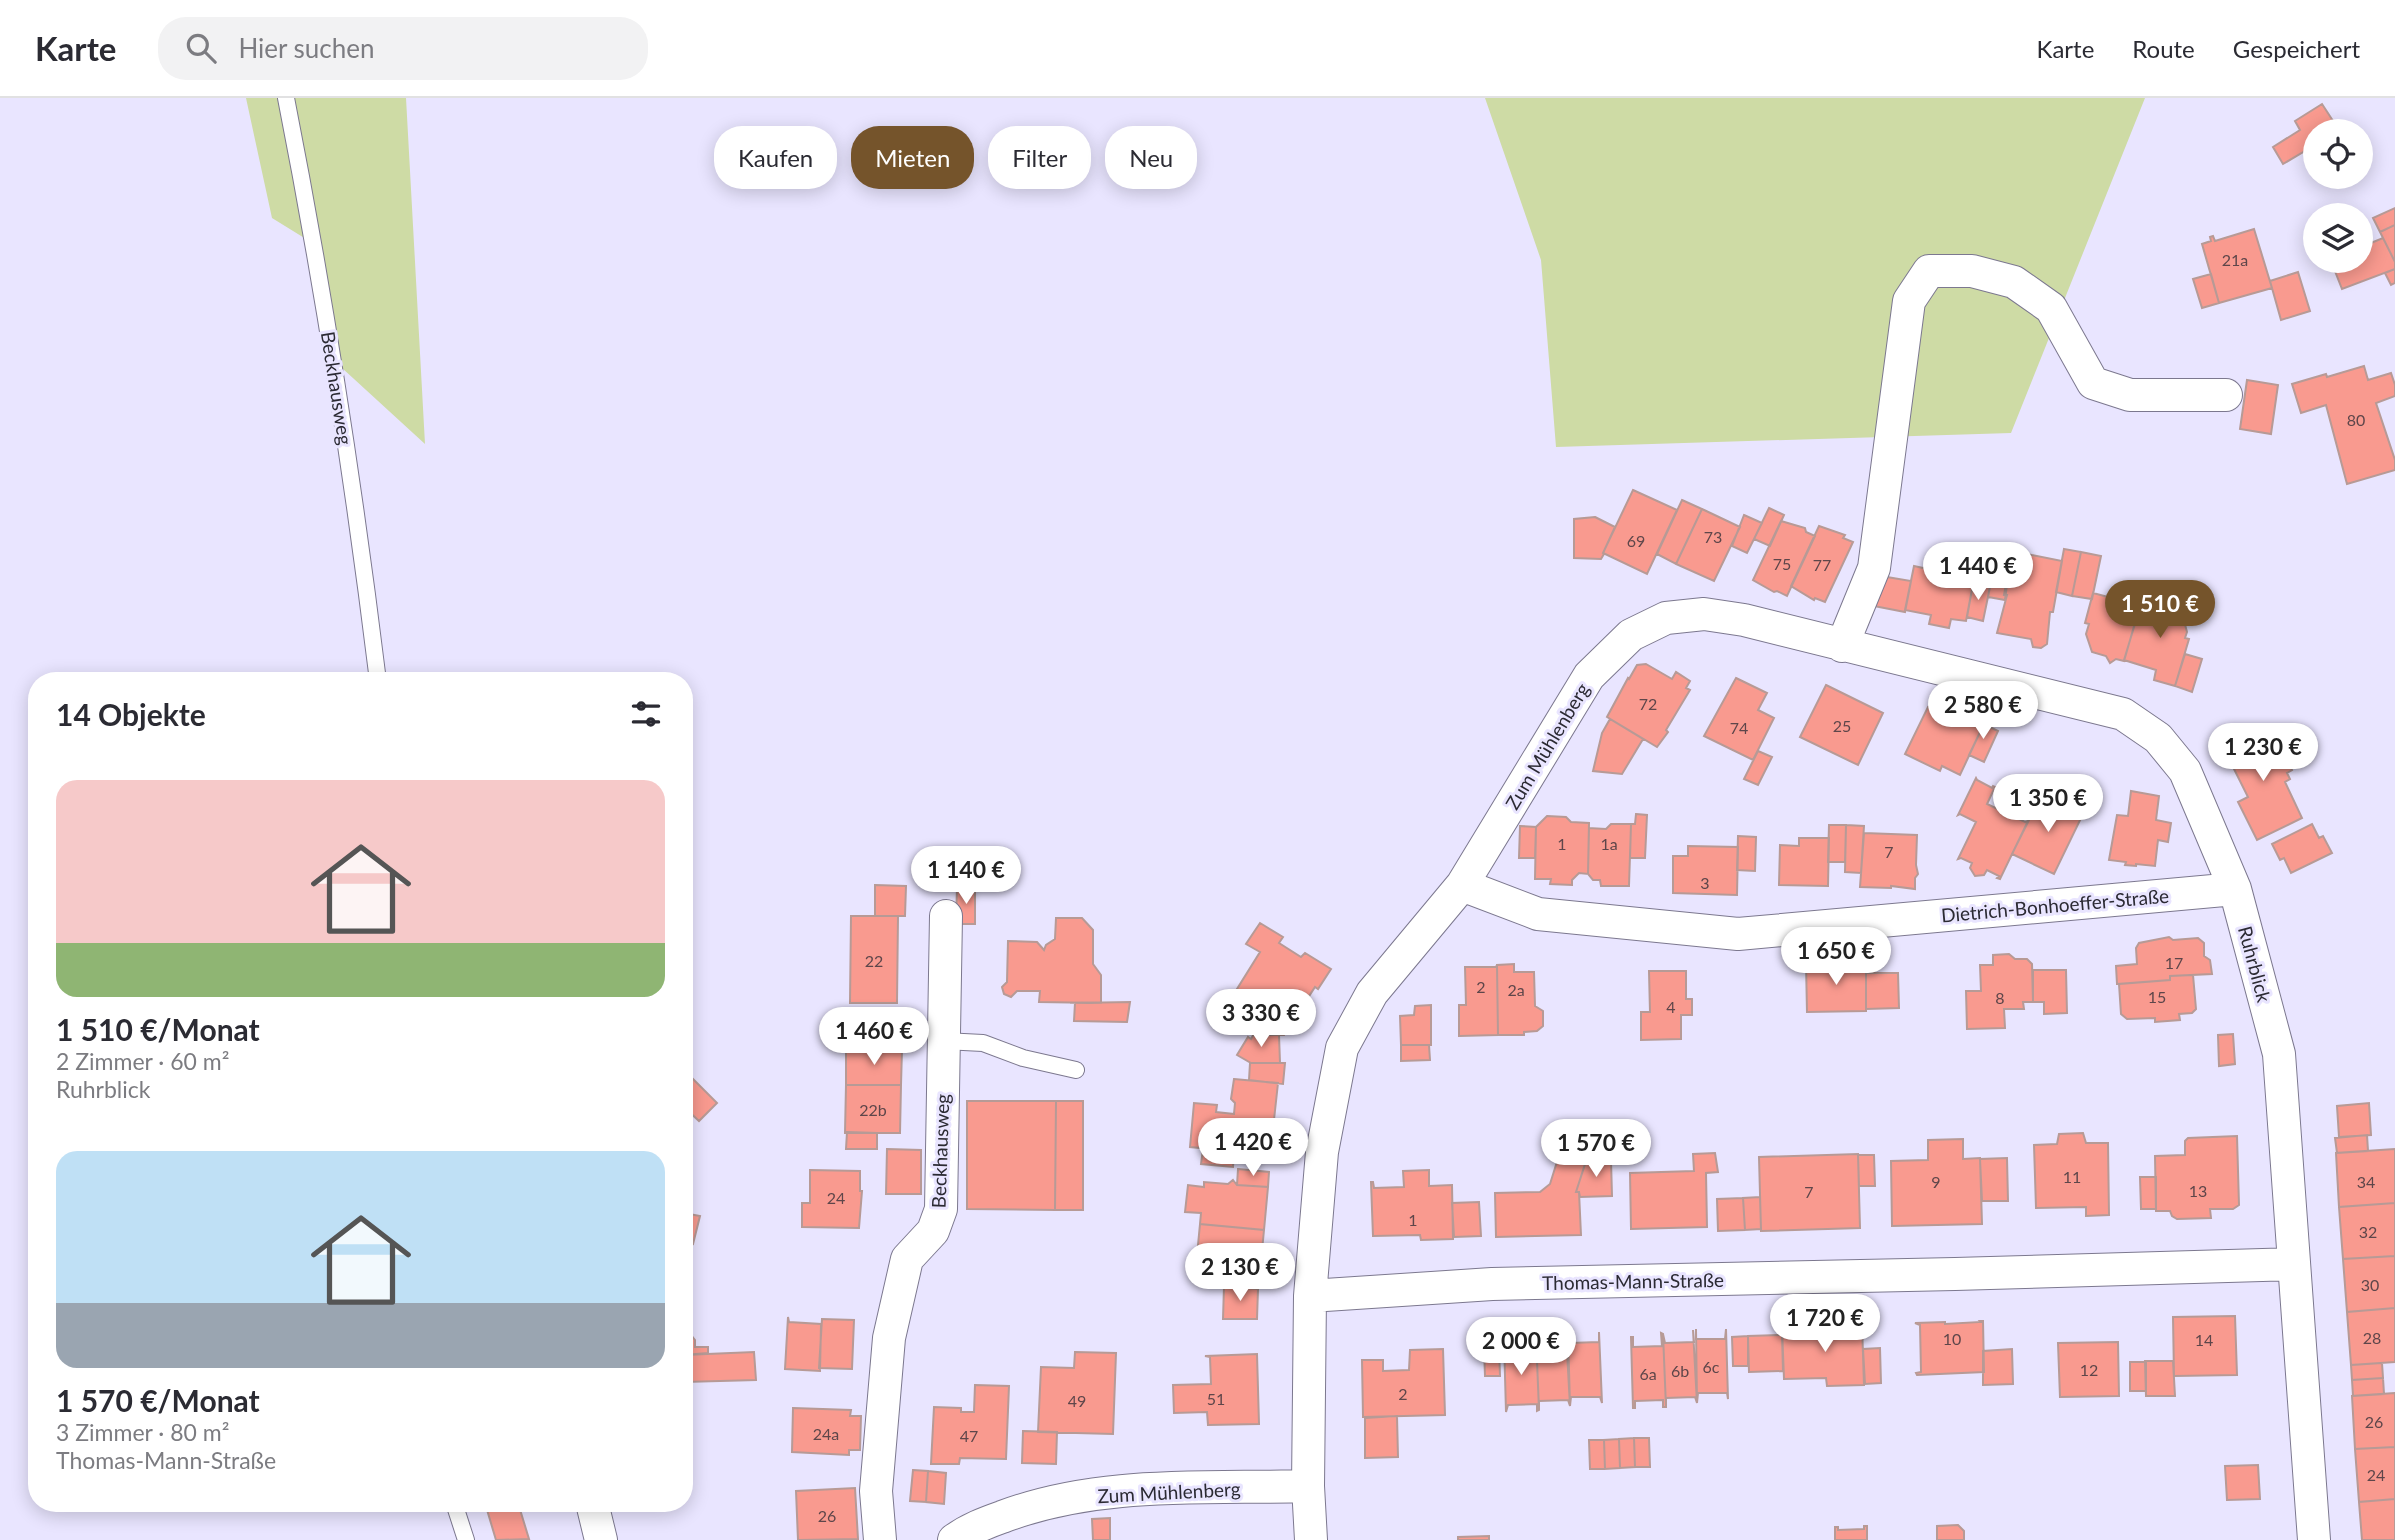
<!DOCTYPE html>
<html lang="de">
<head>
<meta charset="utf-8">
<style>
  body { margin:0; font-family:Lato,sans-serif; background:#f2f2f3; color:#2b2b33; height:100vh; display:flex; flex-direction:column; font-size:26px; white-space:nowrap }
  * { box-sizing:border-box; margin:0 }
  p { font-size:23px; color:#7c7c81 }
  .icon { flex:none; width:38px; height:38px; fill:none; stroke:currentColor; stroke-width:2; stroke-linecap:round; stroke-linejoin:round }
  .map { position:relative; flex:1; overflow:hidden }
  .side { position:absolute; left:28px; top:574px; width:665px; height:840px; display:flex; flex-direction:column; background:#fff; border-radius:28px; box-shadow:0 4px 18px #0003 }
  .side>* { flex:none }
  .guide { position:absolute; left:714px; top:28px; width:665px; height:63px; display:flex; gap:14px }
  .controls { position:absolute; left:2303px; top:21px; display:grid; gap:14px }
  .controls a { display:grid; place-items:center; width:70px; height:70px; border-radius:50%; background:#fff; box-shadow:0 4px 18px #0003; font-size:35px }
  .price { position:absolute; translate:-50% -60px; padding:0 16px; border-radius:24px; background:#fff; color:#222; font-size:23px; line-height:46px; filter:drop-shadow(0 2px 4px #0008) }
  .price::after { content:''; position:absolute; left:50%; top:42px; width:21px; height:16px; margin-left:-10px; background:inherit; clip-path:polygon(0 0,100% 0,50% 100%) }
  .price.selected { background:#75542b; color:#fff }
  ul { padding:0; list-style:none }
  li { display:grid; align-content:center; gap:14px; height:371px; padding:0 28px }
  li span { display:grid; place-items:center; height:217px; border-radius:21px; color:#555 }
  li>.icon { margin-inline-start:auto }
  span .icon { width:126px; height:126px; fill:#fffc; stroke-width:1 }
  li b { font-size:30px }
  h2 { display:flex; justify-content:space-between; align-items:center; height:84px; padding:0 28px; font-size:30px }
  .tag { padding:0 24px; border-radius:28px; background:#fff; box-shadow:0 4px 18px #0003; font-size:24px; line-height:63px }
  .tag.selected { background:#75542b; color:#fff }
  header { display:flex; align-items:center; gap:42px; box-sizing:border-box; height:98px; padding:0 35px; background:#fff; border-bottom:2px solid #e1e1e2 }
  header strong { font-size:33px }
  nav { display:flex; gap:38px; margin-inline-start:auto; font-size:24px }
  .search { width:490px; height:63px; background:#f2f2f3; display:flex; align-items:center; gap:18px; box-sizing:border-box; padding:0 24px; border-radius:28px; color:#7c7c81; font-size:26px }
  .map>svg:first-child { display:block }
  .green { fill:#cedba5 }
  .building { fill:#f99a8f; stroke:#b79a96; stroke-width:2 }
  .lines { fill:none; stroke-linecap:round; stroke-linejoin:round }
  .service-casing { stroke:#7c788f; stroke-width:18 }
  .minor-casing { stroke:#7c788f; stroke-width:34 }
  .service { stroke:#fff; stroke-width:16 }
  .minor { stroke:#fff; stroke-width:32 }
  .labels { text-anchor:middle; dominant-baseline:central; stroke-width:6; stroke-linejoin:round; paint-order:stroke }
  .number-label { font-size:16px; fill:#5e464a }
  .street-label { font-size:19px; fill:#2b2a33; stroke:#e9e5ff }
</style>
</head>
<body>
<header>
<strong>Karte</strong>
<div class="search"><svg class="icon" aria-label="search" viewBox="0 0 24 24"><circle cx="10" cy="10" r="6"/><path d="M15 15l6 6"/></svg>Hier suchen</div>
<nav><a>Karte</a><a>Route</a><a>Gespeichert</a></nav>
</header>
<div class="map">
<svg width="2395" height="1442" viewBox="0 0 2395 1442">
  <rect width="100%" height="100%" fill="#e9e5ff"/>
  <path class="green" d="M246,0h32l28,141 -34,-21z
    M292,0h114l19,346 -83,-76z
    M1485,0h660l-134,335 -455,14 -15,-187z"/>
  <path class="building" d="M2322,6l17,26 -24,1v14l-32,19 -10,-17 27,-17 -5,-9z
    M2395,110v17l-15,7 -7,-14z
    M2395,127v37l-15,-30z
    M2254,131l18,59 -53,15 -17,-59 9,-3 -1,-4 3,-1 2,5z
    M2383,140l12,24v7l-53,20 -11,-28h30v-14z
    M2395,171v14l-4,2 -6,-12z
    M2298,174l12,39 -29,9 -11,-39z
    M2211,176l8,29 -17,5 -9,-29z
    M2364,268l4,14 23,-7 4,12v11l-19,7 19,57v10l-48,14 -21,-79 -25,8 -9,-29 34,-10 1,3z
    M2247,282l31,5 -7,49 -31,-5z
    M1633,392l44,20 -30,64 -44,-21z
    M1682,402l20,9 -26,55 -19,-10z
    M1769,410l15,7 -14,31 -16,-7z
    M1702,411l38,18 -26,54 -38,-17z
    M1744,417l18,8 -15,30 -15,-7z
    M1595,419l20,10 -12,26 1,1 -3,5 -27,-1v-39z
    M1781,423l24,7 1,4 9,4 -28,60 -10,-5 -3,1 -21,-12z
    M1819,428l26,9 -2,3 10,4 -28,60 -10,-4 -1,2 -23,-14z
    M2064,451l17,3 -9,44 -16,-4z
    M2012,453l50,10 -9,51h-3l-3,32 -6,4 -8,-1 -2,-8 -34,-6 10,-38h-3z
    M2081,454l20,4 -9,43 -20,-3z
    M1994,466l14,3 1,2 -4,31 -17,-3z
    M1914,468l41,9 2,-7 35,7 -2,12 -17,-3 -7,37 -15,-2 -2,9 -20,-4 2,-9 -26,-5z
    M1887,479l24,4 -6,31 -31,-6z
    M1973,486l17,3 -7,34 -16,-4z
    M2093,495l15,4 7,-3 26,8 -17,59 -8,-2 -6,4 -4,-7 -14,-4 -6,-18 3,-10 -4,-1z
    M2173,499l11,3 3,7 -4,10 4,15 -2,6 4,1 -14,47 -21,-6 2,-10 -32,-10 17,-56 23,7 3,-10z
    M2185,556l17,5 -10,33 -17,-6z
    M1646,566l26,15 4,-7 14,9 -4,7 4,2 -24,40 2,2 -11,15 -50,-30 21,-39 1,1 8,-14z
    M1736,580l31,15 -9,17 16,8 -21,42 -49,-24z
    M1826,587l57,28 -25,52 -58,-28z
    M1928,609l11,5 2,-4 15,8 2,-4 13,6 -3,3 14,7 -22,47 -18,-9 -2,5 -35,-17z
    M1971,620l27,13 -14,31 -15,-7 13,-27 -14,-7z
    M1610,621l33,20 -21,35 -29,-3 9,-38z
    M2265,628l10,23 6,-2 11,23 -5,3 3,6 -5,3 17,36 -45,22 -19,-38 10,-5 -25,-50z
    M1758,653l14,6 -14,28 -14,-6z
    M1976,680l1,2 15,8 1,-2 2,1 -8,17 38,18 3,-1 -28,58 -3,-1 2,-2 -12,-6 -3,5 -9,1 -5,-8 2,-5 -11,-5 -3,1 18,-37 -16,-8 -2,1z
    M2131,693l28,5 -3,24 15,3 -3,19 -10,-2 -3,26 -19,-2v2l-11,-1 1,-3 -17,-2 8,-45 11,1z
    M2042,696l41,20 -29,60 -42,-20z
    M1636,716l11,1 -2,43h-15l1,-34h4z
    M1547,718l19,1 5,5 18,1 -1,51 -9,-1 -7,7v5l-22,-1 1,-5h-16l1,-52z
    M1611,726h20l-2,62h-28l-1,-6h-7l-5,-6 1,-46 17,1z
    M2312,726l7,14 4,-2 9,17 -41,20 -7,-15 -4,2 -8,-16z
    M1829,727h17l-1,37h-17z
    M1846,727l18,1 -3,47 -16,-1z
    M1520,728l16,1 -1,31h-16z
    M1864,735l53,2 -1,30 2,9 -3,4v11l-24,-3v2l-31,-1z
    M1738,738l18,1 -1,34 -18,-1z
    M1799,740h30l-1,48 -49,-1 1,-40 19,1z
    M1688,748l50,1 -1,48 -64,-2v-37h15z
    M875,787l31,1 -1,30h-30z
    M957,789h18v37h-19z
    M851,818h47l-1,87h-47z
    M1056,820h26l11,12v34l8,11v28l-62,-1 1,-11h-23l-6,6 -7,-3 -2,-7 5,-5 1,-41 29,1 7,8 2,-5 9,-6z
    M1260,825l23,14 -4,6 22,14 4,-4 26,16 -13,20 -3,-2 -31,48h-19l-9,-5 8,-13 -32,-20 28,-45 -14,-8z
    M2169,839l4,3 25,-2 6,5v13l6,4 2,14 -42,2v4l-53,4 -1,-18 21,-2 -1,-16 3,-5z
    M2009,856l6,5h12l5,5 1,38h-10l1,7h-20l1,19 -38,1 -1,-38h15l-1,-26h13v-10z
    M1866,864v49l-59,1 -1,-49z
    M1514,866v8h20l1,34 8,5v15l-6,5 -13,1v3h-26l-1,-70z
    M1497,867l1,70 -39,1v-31h7l-1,-38h31z
    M2033,872h33l1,43 -23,1v-12h-11z
    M1649,873h37v28h6v16h-11v24l-40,1v-28h9z
    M1866,875h32l1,35 -33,1z
    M2193,877l3,34 -4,4 -13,1 1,6 -25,2v-4l-28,1 -6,-5 -2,-30 51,-4v-4z
    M1130,904l-3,20 -53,-1 1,-18z
    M1431,907v40h-30l-1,-29 14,-1 1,-9z
    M875,923h32v19h-32z
    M1256,932l9,5h14l1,28h-29l-14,-8 11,-18 3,2z
    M2233,936l2,30 -16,2 -1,-31z
    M1401,947h28l1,15 -29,1z
    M846,950l56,1 -1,36h-55z
    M1250,965h35l-2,21 -34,-4z
    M684,972l33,33 -18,18 -15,-14z
    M1234,981l44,4 -6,55h-8l-1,16 -73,-7 4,-44 23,2 -1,7 18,2 1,-11 -4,-4z
    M846,987h55l-1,48h-55z
    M967,1003h89l-1,109 -88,-1z
    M1056,1003h27v109h-28z
    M2369,1005l2,32 -32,2 -2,-31z
    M847,1034l30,1v16h-31z
    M2083,1035l3,10h22l1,72 -23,1v-9l-50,1 -2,-63 23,-1 2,-10z
    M2367,1037l1,16 -31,2 -2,-15z
    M2237,1038l2,69 -6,4h-23l1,9 -34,1 -5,-3 -2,-5h-14l-1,-55 30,-1v-14l3,-3z
    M1963,1041v20l17,-1 2,66 -90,2 -1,-65 37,-1v-20z
    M887,1051l34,1v44h-35z
    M1203,1051l31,3 -1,15 -32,-3z
    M1561,1051l26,9 -11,34h3l2,43 -85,2 -1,-44 45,-1 10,-8z
    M2395,1051v54l-56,4 -3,-54z
    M1715,1055l3,19 -12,1 1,54 -76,2 -1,-56 64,-2 -1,-17z
    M1858,1056l2,74 -99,3 -2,-74z
    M1858,1057h16l1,31h-16z
    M2007,1060l1,43h-26l-2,-42z
    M1611,1062l1,36 -32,1 -1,-5h-3l10,-31z
    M1238,1071l31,3 -1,15 -31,-2z
    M810,1072l50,1v20h2l-3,37 -57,-1v-24h8z
    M1429,1072v16l23,-1 1,54 -32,1 -1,-5 -47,1 -2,-54h2l1,6 30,-1 -1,-16z
    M2140,1079h16v32h-15z
    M1233,1082l4,5 31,2 -4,43 -64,-6 1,-11 -16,-1 3,-27 16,2v-5l24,2z
    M1760,1099l1,32 -16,1 -2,-32z
    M1743,1100l2,32 -27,1 -1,-32z
    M1479,1104l2,34 -27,1 -2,-34z
    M2395,1105v53l-52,3 -4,-52z
    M684,1115l16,3 -7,28 -9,-2z
    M1200,1126l64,6 -4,41 -64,-5z
    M2395,1158v52l-48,4 -4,-53z
    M1229,1171l31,2 -2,16 -30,-2z
    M1224,1188l34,3 -1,30h-34z
    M2395,1210v54l-44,3 -4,-53z
    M2235,1218l2,59 -63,1 -1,-59z
    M788,1219l1,5 32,2 -1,47 -35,-2z
    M822,1221l32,1 -2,49 -33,-1z
    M1980,1223h3l1,51 -67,3 -1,-2 5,-1 -1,-47 -5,-2 30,-1v2l36,-2z
    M1862,1226l2,61 -37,1 -1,-8 -42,1 -2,-51z
    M1696,1231v10h29l1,-10 2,70 -1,-6h-29l-1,10z
    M1693,1232l4,73 -2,-6 -29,1v9l-3,-73 2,9 29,-1z
    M1599,1234l3,71 -2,-6h-29l-1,9 -2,-73 2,10 29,-1z
    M1566,1235l4,73 -2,-6 -29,1v9l-3,-74h2v10l29,-1z
    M1661,1235l2,1 3,73h-3v-7l-28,1v7h-2l-2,-71h2v10l29,-1z
    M684,1237h7l4,5v7h13v6l-24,2z
    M1782,1237l1,36 -34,1 -1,-36z
    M1536,1238l3,74 -2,1v-7l-29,1 -2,7 -2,-72 2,10 29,-1z
    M1748,1238v30h-15l-1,-29z
    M2118,1244l1,54 -59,1 -2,-54z
    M1499,1249l1,29h-15l-1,-28z
    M1880,1250l1,35 -16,1 -2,-35z
    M1443,1251l2,66 -82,2 -1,-57h21v11l26,-1 1,-20z
    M2012,1251l1,35 -30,1v-34z
    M754,1254l2,28 -72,2v-27z
    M1075,1254l41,1 -3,81 -75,-2 3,-65 33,1z
    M1257,1256l2,70 -51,1 -1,-13 -33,1 -1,-28 38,-1 -1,-27 -5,-1z
    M2145,1263h28l2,35h-29z
    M2130,1264h16v29h-16z
    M2382,1265l1,15 -31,2 -1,-15z
    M2383,1280l1,16 -31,2 -1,-16z
    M975,1287l34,1 -3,73 -46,-1 -1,6h-28l3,-57 27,1v4h13z
    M2395,1295v54l-40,2 -3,-53z
    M793,1310l58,2 -1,6h11l-1,34h-11v5l-57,-3z
    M1397,1318l1,41 -33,1v-40z
    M1023,1333l34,1 -1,32 -34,-1z
    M1634,1340l1,29 -15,1 -1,-29z
    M1634,1340h15l1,29h-15z
    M1619,1341l1,29 -15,1 -1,-29z
    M1589,1342h15l1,29h-15z
    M2395,1349v52l-36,3 -4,-53z
    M2258,1367l2,34 -33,1 -2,-34z
    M913,1372l15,1 -2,31 -16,-1z
    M928,1373l18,2 -2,31 -18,-2z
    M855,1390l3,51 -60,1 -2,-49z
    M2395,1401v41h-33l-3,-38z
    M485,1405h33l11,36 -33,1z
    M1110,1420v22h-17l-1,-21z
    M1958,1427l6,6v9h-27v-14z
    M1864,1428h3v14h-32v-13h3v3l26,-1z
    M1489,1438v4h-31v-3z"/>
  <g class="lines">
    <g class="service-casing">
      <path id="service" d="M286,0c38,193 68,387 92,583
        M944,943l39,2 40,15 53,12
        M454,1405l12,37"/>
    </g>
    <g class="minor-casing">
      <path id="minor" d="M1842,548l32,-78 35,-267 20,-30h43l42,11 37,26 42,75 37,12h96
        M1462,787l76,29 200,20 497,-45
        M1310,1198l182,-12 463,-10 338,-10
        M1308,1388l2,-190 12,-144 20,-104 30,-55 90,-108 127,-209 42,-41 35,-17 38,-4 40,6 379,94 35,24 27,33 50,118 44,165 35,486
        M592,1405l9,37
        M880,1442l-4,-49 13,-153 18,-79 26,-28 8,-22 5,-293
        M954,1442c15,-11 31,-17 48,-23 97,-37 204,-28 306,-31l3,54"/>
    </g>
    <use href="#service" class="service"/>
    <use href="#minor" class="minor"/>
  </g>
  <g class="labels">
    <g class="number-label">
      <text x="2235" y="161">21a</text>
      <text x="2356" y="321">80</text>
      <text x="1713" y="438">73</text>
      <text x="1636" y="442">69</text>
      <text x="1782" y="465">75</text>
      <text x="1822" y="466">77</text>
      <text x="1648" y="605">72</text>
      <text x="1842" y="627">25</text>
      <text x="1739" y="629">74</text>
      <text x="1562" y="745">1</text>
      <text x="1609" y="745">1a</text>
      <text x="1889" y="753">7</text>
      <text x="1705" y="784">3</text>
      <text x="874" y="862">22</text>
      <text x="2174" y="864">17</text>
      <text x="1481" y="888">2</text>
      <text x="1516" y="891">2a</text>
      <text x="2157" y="898">15</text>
      <text x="2000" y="899">8</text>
      <text x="1671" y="908">4</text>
      <text x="873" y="1011">22b</text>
      <text x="2072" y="1078">11</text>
      <text x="1936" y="1083">9</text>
      <text x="2366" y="1083">34</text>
      <text x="2198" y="1092">13</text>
      <text x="1809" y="1093">7</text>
      <text x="836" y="1099">24</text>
      <text x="1413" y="1121">1</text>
      <text x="2368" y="1133">32</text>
      <text x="2370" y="1186">30</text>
      <text x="2372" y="1239">28</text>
      <text x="1952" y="1240">10</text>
      <text x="2204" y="1241">14</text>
      <text x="1711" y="1268">6c</text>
      <text x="2089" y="1271">12</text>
      <text x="1680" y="1272">6b</text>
      <text x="1648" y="1275">6a</text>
      <text x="1403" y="1295">2</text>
      <text x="1216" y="1300">51</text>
      <text x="1077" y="1302">49</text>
      <text x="2374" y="1323">26</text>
      <text x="826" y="1335">24a</text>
      <text x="969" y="1337">47</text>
      <text x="2376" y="1376">24</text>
      <text x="827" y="1417">26</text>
    </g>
    <g class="street-label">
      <text transform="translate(337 290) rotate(81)">Beckhausweg</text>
      <text transform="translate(1547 648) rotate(-59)">Zum Mühlenberg</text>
      <text transform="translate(2055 807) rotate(-5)">Dietrich-Bonhoeffer-Straße</text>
      <text transform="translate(2255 866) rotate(75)">Ruhrblick</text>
      <text transform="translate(940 1053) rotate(-88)">Beckhausweg</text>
      <text transform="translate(1633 1183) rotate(-1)">Thomas-Mann-Straße</text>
      <text transform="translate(1169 1394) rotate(-3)">Zum Mühlenberg</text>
    </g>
  </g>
</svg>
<div class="controls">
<a><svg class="icon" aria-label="locate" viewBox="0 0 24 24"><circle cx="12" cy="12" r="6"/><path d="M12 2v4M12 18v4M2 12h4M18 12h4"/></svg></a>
<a><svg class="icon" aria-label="layers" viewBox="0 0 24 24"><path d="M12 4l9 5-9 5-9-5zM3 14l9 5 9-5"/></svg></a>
</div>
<b class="price" style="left:1978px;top:504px">1 440 €</b>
<b class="price selected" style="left:2160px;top:542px">1 510 €</b>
<b class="price" style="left:1983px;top:643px">2 580 €</b>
<b class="price" style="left:2263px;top:685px">1 230 €</b>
<b class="price" style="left:2048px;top:736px">1 350 €</b>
<b class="price" style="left:966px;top:808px">1 140 €</b>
<b class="price" style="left:1836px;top:889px">1 650 €</b>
<b class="price" style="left:1261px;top:951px">3 330 €</b>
<b class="price" style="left:874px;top:969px">1 460 €</b>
<b class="price" style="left:1253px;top:1080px">1 420 €</b>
<b class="price" style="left:1596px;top:1081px">1 570 €</b>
<b class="price" style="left:1240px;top:1205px">2 130 €</b>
<b class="price" style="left:1825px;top:1256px">1 720 €</b>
<b class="price" style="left:1521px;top:1279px">2 000 €</b>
<div class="guide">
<a class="tag">Kaufen</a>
<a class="tag selected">Mieten</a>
<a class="tag">Filter</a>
<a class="tag">Neu</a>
</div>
<section class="side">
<h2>14 Objekte<svg class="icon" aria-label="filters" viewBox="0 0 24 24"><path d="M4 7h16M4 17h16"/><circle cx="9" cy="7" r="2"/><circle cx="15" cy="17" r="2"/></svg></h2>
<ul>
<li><span style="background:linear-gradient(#f6c9c9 75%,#8fb573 0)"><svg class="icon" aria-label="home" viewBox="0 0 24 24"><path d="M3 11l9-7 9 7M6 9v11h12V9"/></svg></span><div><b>1 510 €/Monat</b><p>2 Zimmer · 60 m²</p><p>Ruhrblick</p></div></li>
<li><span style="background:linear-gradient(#bfe0f5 70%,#9aa5b1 0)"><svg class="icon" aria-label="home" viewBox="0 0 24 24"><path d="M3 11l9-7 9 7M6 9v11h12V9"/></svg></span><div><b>1 570 €/Monat</b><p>3 Zimmer · 80 m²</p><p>Thomas-Mann-Straße</p></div></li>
</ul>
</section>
</div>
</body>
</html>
